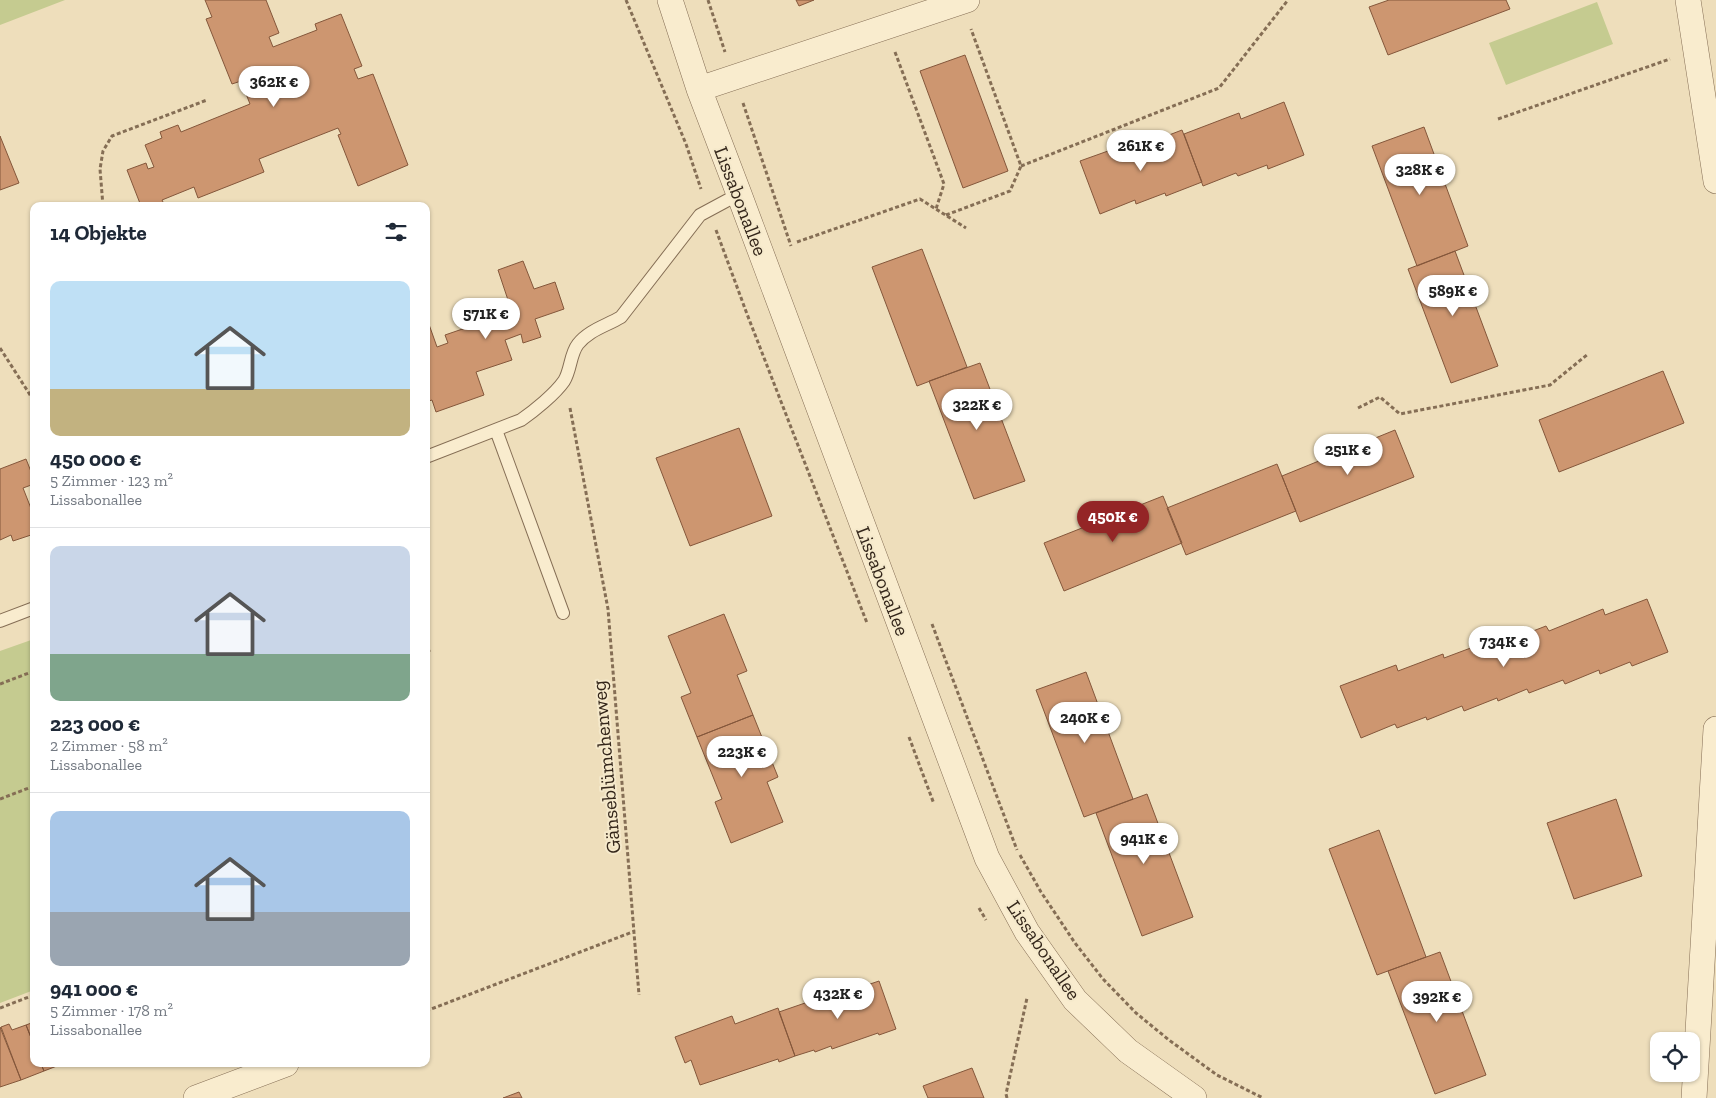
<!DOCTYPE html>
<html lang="de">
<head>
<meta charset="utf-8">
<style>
  body { margin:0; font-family:"Zilla Slab",serif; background:#f6f6f7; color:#1f2937; height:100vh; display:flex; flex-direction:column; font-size:19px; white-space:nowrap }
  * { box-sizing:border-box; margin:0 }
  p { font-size:16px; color:#747a83 }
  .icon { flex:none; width:28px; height:28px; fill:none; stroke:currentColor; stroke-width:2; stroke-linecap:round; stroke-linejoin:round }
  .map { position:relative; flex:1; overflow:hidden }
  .details { position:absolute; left:30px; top:202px; width:400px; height:865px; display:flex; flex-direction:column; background:#fff; border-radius:10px; box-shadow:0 1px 4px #0004 }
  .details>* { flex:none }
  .tools { position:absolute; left:1650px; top:1032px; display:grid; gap:10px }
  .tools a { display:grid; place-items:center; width:50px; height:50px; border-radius:10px; background:#fff; box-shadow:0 1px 4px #0004; font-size:25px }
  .price { position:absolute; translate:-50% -42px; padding:0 11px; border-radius:18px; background:#fff; color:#222; font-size:16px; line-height:32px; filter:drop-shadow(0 1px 2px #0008) }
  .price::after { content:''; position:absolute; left:50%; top:30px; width:15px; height:11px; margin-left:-8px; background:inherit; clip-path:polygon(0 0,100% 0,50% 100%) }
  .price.active { background:#942526; color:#fff }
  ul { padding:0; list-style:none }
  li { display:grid; align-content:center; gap:10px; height:265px; padding:0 20px }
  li+li { border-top:1px solid #e0e1e3 }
  li span { display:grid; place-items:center; height:155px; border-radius:10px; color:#555 }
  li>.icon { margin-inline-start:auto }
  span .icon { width:90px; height:90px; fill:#fffc; stroke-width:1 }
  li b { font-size:21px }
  h2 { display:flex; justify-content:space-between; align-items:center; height:60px; padding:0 20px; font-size:21px }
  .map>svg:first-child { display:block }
  .green { fill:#c5cb90 }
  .building { fill:#cd9670; stroke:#84573b }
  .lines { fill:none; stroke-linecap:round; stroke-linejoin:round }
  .service-casing { stroke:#856e55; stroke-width:14 }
  .minor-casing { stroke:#856e55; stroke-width:26 }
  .path { stroke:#856e55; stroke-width:3; stroke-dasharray:4 2.5; stroke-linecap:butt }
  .service { stroke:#f9ecce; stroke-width:12 }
  .minor { stroke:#f9ecce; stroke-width:25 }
  .labels { text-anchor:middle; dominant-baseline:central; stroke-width:4; stroke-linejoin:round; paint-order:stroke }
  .street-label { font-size:20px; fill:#34261a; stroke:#f5e9cb }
</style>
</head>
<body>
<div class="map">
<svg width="1716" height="1098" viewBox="0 0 1716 1098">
  <rect width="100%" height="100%" fill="#eedebb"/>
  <path class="green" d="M0,0h65l-65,25z
    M1597,2l16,42 -107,41 -17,-42z
    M34,639v351l-34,13v-352z"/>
  <path class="building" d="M205,0h61l13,33 -10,4 4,10 44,-17 -2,-6 26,-10 21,52 -8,3 4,10 15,-5 35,91 -50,21 -20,-51 3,-1 -3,-6 -79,31 5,13 -66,26 -4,-11 -32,13 3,6h-24l-14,-36 19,-7 2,6 6,-2 -9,-22 17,-7 -2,-6 18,-7 3,7 69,-28 -9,-23 -9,3 -26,-65 6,-2z
    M796,0h18l-15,6z
    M1389,0h117l4,9 -122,46 -19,-48z
    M965,55l43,116 -45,17 -43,-117z
    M1284,102l20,53 -36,14 -1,-4 -29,11 -2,-3 -33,13 -19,-52 55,-21 2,6z
    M1424,127l44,119 -51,20 -45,-120z
    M1182,130l20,52 -36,14 -1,-3 -29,11 -1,-4 -35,14 -20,-53 56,-20 2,6z
    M0,136l19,47 -19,7z
    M922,249l45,118 -50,19 -45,-119z
    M1455,251l43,115 -47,17 -43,-114z
    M523,261l11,28 21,-7 9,27 -29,10 6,18 -18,6 -2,-9 -16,6 7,20 -36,12 8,23 -48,17 -4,-12 -6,2v-86l11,31 11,-4 -3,-8 35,-12 -2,-6 32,-11 -12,-36z
    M980,363l45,118 -51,18 -45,-118z
    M1663,371l21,52 -125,49 -20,-52z
    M739,428l33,88 -82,30 -34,-88z
    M1395,430l19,47 -114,45 -18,-46z
    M26,459l8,20v5l-11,4 11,28v18l-21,7 -2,-6 -11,5v-71z
    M1277,464l19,47 -110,44 -19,-47z
    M1163,496l19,47 -118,48 -20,-48z
    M1647,599l21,53 -36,14 -2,-4 -30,12 -1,-4 -34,14 -2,-4 -34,13 -2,-4 -29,12 -1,-3 -33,13 -2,-5 -35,14 -1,-3 -29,11 -2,-4 -34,14 -21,-52 56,-21 2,6 45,-17 1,4 56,-21 2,6 44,-17 3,5 54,-22 2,6z
    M724,614l23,57 -10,4 16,40 -56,22 -16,-40 10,-4 -23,-57z
    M1086,672l47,127 -49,18 -48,-127z
    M753,715l25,62 -11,5 16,40 -52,21 -16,-41 7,-3 -25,-62z
    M1147,794l46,123 -51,19 -46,-123z
    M1616,799l26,77 -68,23 -27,-76z
    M1379,830l47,127 -49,18 -48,-126z
    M1440,952l46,123 -51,19 -47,-123z
    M879,981l17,48 -17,6 -1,-2 -46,16 -1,-3 -16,6 -1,-2 -19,6 -16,-44 55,-19 1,3z
    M778,1008l17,48 -16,6 -1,-3 -78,26 -9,-25 -6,3 -10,-26 57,-21 3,8z
    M34,1022v23l-8,-20z
    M9,1024l3,6 14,-5 8,20v19h7l3,7 -23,9 -20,-53z
    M0,1027l21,53 -21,7z
    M41,1064h21l-18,7z
    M972,1068l12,30h-56l-5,-12z
    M519,1092l3,6h-19z"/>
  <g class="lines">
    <g class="service-casing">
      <path id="service" d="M496,430l67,183
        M426,457l95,-37c13,-9 34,-26 43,-39 7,-11 6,-27 14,-37 11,-14 28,-18 43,-27l79,-102 39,-21
        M0,621l34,-13"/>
    </g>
    <g class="minor-casing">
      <path id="minor" d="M670,0l29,89 40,105 248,664 40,74 48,68 53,51 66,47
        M1688,0l28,181
        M699,89l268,-89
        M196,1098l90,-34
        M1694,1098l22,-369"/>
    </g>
    <path class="path" d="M626,0l60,144 15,45
      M708,0l17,52
      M895,52l49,132 -8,25
      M743,103l48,143
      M1498,119l172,-60
      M1021,166l198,-78 69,-88
      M103,206l-3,-37 3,-18 9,-15 95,-36
      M946,215l64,-24 11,-25 -50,-137
      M716,230l31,84 120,309
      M797,242l123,-43 46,29
      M0,348l34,53
      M570,408l38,201 31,386
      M1358,408l22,-11 20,17 150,-29 38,-31
      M932,624l85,226
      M426,643l3,8 -3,2
      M0,684l34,-13
      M909,737l25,67
      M0,799l34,-13
      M1020,855l21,37 34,51 28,36 33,34 33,27 48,35 46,23
      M979,908l7,12
      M0,1008l34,-13
      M426,1011l209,-80
      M1007,1098l-1,-4 21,-96"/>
    <use href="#service" class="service"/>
    <use href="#minor" class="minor"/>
  </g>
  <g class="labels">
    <g class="street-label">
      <text transform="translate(741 201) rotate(69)">Lissabonallee</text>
      <text transform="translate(883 581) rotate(69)">Lissabonallee</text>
      <text transform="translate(606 767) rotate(-95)">Gänseblümchenweg</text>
      <text transform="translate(1044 950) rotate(56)">Lissabonallee</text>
    </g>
  </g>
</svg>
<div class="tools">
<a><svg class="icon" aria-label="locate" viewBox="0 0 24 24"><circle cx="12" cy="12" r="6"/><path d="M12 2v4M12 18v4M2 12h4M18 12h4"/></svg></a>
</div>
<b class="price" style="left:274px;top:108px">362K €</b>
<b class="price" style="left:1141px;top:172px">261K €</b>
<b class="price" style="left:1420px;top:196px">328K €</b>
<b class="price" style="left:1453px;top:317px">589K €</b>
<b class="price" style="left:486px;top:340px">571K €</b>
<b class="price" style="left:977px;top:431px">322K €</b>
<b class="price" style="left:1348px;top:476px">251K €</b>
<b class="price active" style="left:1113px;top:543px">450K €</b>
<b class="price" style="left:1504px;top:668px">734K €</b>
<b class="price" style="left:1085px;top:744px">240K €</b>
<b class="price" style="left:742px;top:778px">223K €</b>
<b class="price" style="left:1144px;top:865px">941K €</b>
<b class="price" style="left:838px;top:1020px">432K €</b>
<b class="price" style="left:1437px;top:1023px">392K €</b>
<section class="details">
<h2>14 Objekte<svg class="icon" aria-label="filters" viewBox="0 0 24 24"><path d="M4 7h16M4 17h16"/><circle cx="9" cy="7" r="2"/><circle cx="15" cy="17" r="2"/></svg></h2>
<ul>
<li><span style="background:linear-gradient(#bfe0f5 70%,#c2b280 0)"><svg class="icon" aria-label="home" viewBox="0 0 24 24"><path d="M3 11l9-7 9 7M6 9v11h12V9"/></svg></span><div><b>450 000 €</b><p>5 Zimmer · 123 m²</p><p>Lissabonallee</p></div></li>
<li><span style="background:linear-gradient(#c9d6e8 70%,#7fa58c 0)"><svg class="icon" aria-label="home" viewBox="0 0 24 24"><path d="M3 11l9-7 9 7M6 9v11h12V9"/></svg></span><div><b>223 000 €</b><p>2 Zimmer · 58 m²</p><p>Lissabonallee</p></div></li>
<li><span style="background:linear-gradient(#a9c7e8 65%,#9aa5b1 0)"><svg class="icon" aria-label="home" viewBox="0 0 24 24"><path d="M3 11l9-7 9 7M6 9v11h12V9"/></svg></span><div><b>941 000 €</b><p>5 Zimmer · 178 m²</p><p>Lissabonallee</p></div></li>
</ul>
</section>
</div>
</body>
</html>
